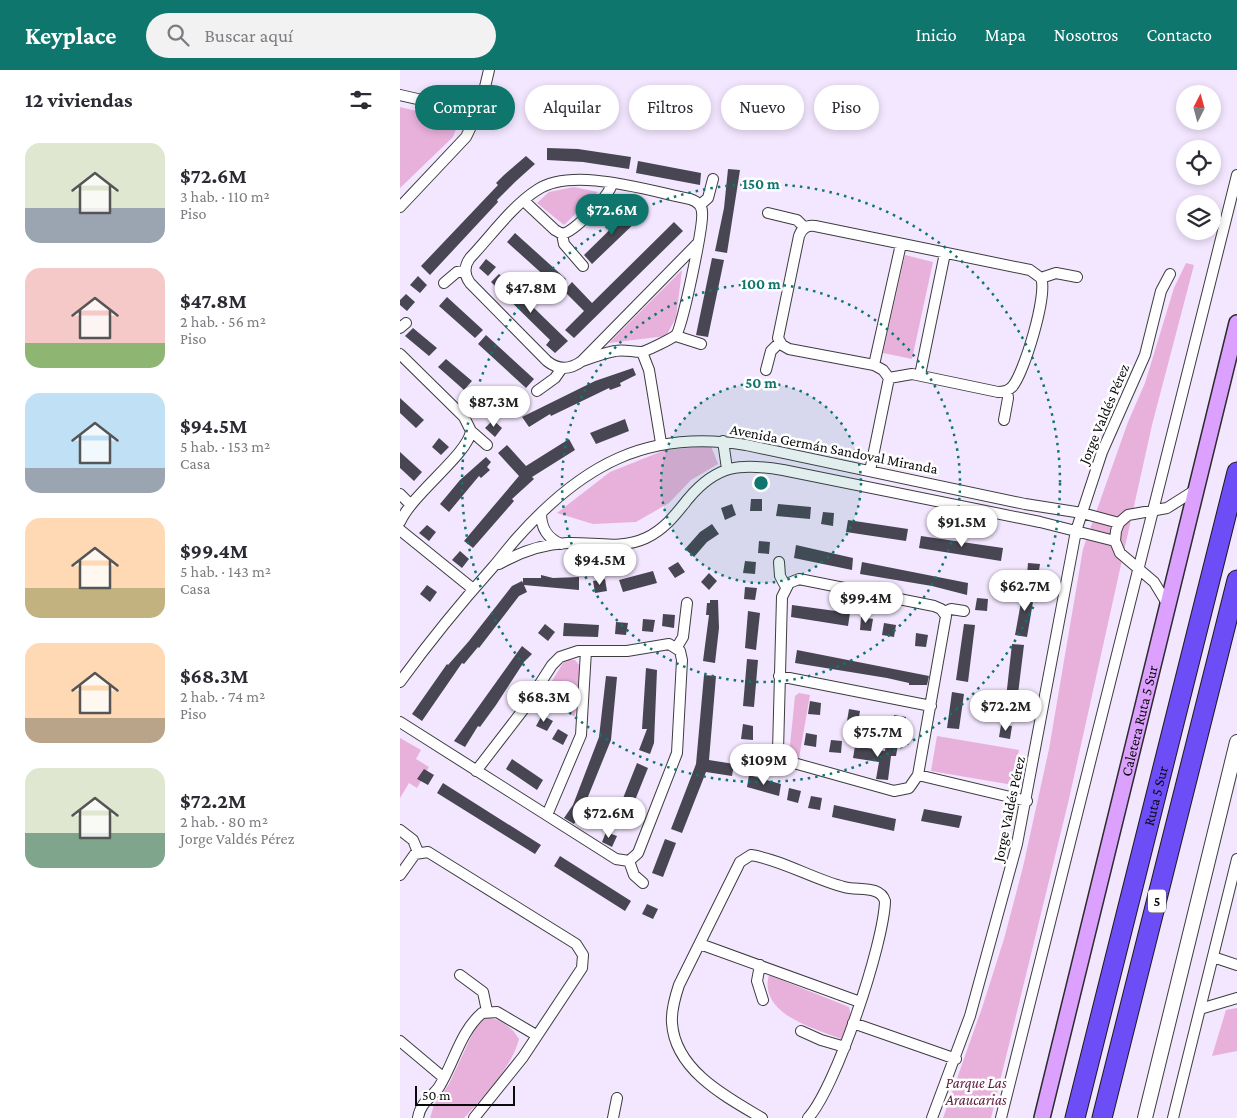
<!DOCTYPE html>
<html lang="es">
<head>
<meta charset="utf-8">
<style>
  body { margin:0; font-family:"Crimson Pro",serif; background:#f2f2f3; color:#2b2b33; height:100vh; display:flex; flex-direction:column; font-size:19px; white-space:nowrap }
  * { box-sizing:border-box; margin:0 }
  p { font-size:16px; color:#7c7c81 }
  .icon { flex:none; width:28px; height:28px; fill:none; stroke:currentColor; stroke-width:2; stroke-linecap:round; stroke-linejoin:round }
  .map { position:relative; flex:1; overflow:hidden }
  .sheet { display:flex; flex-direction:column; background:#fff; width:400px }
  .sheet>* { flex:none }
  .banner { position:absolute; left:15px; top:15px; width:475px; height:45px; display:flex; gap:10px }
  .needle { width:32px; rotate:6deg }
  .fabs { position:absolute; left:776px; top:15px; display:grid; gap:10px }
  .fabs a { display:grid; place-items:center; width:45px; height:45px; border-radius:50%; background:#fff; box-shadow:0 2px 8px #0003; font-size:25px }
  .scale { position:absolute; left:15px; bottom:12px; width:100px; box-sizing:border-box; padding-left:5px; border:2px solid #0a0a0a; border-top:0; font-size:14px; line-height:18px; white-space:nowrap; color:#0a0a0a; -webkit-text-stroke:4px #fff; paint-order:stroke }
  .price { position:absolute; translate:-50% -42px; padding:0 11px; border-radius:18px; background:#fff; color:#222; font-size:16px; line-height:32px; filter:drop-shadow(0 1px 2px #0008) }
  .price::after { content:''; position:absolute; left:50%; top:30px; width:15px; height:11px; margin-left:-8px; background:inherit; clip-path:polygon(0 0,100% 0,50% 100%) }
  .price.active { background:#0f766e; color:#fff }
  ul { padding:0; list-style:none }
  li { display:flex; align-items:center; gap:15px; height:125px; padding:0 25px }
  li span { display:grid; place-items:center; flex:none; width:140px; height:100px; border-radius:15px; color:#555 }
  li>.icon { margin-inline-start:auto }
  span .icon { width:60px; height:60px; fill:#fffc; stroke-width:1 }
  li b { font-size:21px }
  h2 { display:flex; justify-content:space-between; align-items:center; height:60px; padding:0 25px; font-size:21px }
  .chip { padding:0 18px; border-radius:22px; background:#fff; box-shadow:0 2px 8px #0003; font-size:18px; line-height:45px }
  .chip.active { background:#0f766e; color:#fff }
  header { display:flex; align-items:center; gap:30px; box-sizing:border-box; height:70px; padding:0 25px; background:#0f766e; color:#fff }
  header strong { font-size:24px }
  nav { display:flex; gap:28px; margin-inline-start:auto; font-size:18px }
  .search { width:350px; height:45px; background:#f2f2f3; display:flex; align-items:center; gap:12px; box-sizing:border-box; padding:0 18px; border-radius:28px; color:#7c7c81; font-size:19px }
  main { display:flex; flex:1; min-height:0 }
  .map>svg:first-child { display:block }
  .green { fill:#e8b1dc }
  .building { fill:#474652 }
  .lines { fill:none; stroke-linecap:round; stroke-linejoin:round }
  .minor-casing { stroke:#3d3d3d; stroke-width:12 }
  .tertiary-casing { stroke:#3d3d3d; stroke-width:16 }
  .secondary-casing { stroke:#2c2c2c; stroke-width:18 }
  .motorway-casing { stroke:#1b1b1b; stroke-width:21 }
  .minor { stroke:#fff; stroke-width:10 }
  .tertiary { stroke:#fff; stroke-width:14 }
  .secondary { stroke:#dca1ff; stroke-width:15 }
  .motorway { stroke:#6d4df6; stroke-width:19 }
  .ring { fill:none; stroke:#0f766e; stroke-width:2.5; stroke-dasharray:2.5 5 }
  .labels { text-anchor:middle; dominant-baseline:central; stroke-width:5; stroke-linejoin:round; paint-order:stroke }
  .shield { fill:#fff; stroke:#545454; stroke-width:1 }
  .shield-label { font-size:14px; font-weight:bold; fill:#0a0a0a }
  .street-label { font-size:15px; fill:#0a0a0a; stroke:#fff }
  .park-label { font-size:15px; font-style:italic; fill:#601b3c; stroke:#fff }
  .centre { fill:#0f766e; stroke:#fff; stroke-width:2.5 }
  .ring-label { font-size:15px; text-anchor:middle; font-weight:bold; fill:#0f766e; stroke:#fff; stroke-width:5; stroke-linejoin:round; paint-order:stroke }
</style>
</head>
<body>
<header>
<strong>Keyplace</strong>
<div class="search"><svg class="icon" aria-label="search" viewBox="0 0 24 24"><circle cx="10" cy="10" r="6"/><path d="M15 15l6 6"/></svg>Buscar aquí</div>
<nav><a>Inicio</a><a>Mapa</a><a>Nosotros</a><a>Contacto</a></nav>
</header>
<main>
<section class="sheet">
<h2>12 viviendas<svg class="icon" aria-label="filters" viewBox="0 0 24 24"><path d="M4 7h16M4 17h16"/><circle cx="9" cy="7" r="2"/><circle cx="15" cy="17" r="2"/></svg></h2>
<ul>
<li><span style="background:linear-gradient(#dfe7d0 65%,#9aa5b1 0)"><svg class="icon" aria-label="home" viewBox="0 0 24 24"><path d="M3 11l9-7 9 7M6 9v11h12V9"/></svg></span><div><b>$72.6M</b><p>3 hab. · 110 m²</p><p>Piso</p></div></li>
<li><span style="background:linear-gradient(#f6c9c9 75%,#8fb573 0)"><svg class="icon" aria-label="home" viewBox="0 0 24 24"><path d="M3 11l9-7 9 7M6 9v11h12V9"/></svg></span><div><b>$47.8M</b><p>2 hab. · 56 m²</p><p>Piso</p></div></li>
<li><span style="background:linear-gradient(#bfe0f5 75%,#9aa5b1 0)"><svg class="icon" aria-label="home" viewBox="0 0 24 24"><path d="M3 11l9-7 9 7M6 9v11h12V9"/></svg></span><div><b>$94.5M</b><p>5 hab. · 153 m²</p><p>Casa</p></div></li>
<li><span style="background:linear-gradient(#ffd9b3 70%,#c2b280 0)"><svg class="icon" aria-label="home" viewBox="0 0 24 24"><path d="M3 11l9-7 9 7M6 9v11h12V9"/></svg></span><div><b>$99.4M</b><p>5 hab. · 143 m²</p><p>Casa</p></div></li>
<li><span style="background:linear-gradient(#ffd9b3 75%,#b9a48a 0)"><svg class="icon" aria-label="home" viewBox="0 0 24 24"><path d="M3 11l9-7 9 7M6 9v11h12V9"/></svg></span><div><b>$68.3M</b><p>2 hab. · 74 m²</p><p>Piso</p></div></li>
<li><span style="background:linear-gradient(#dfe7d0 65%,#7fa58c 0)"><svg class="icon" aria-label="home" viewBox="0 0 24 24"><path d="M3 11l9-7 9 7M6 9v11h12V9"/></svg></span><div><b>$72.2M</b><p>2 hab. · 80 m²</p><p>Jorge Valdés Pérez</p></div></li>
</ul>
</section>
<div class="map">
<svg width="837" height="1048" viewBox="0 0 837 1048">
  <rect width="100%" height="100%" fill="#f3e6ff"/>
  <path class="green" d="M0,37l59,14 -6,16 -53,51z
    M174,117l24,5 -34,33 -27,-22 12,-11z
    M505,185l28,7 -21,97 -29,-6z
    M786,193l8,2 -42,160 -83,374 -78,319h-48l39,-110 22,-69 19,-72 26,-118 34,-200 45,-127 17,-39 29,-95z
    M282,200l-6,48 -10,18 -57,7z
    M311,376l7,18 -27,16 -22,23 -33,19 -43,2 -36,-11 53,-41 55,-22z
    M169,590h6l5,6 -5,51 -33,-20 21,-34z
    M399,623l11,2 -11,63 -10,-3 6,-59z
    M537,666l82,14 -6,35 -82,-14z
    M0,668l21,12 -5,9 13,8 -12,21 -8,-5 -9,15z
    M369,905l80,32 2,9 -10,23c-27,-11 -83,-25 -72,-64z
    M837,938v43l-25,5 14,-46z
    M85,947c14,1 27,10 34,22 -6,26 -36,59 -55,79h-34l4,-13 15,-21 28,-60z"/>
  <path class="building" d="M147,78l31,1 53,8 -2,12 -46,-7 -36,-2z
    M126,86l9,8 -20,18 -18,18 1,2 -68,73 -9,-9 77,-81 -2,-2 8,-8z
    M238,91l63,12 -1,12 -64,-12z
    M328,99l12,1 -13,83 -12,-2 9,-43z
    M231,139l9,9 -48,46 -8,-9z
    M274,152l9,9 -109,107 -9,-8 19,-19 -20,-20 8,-9 20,21z
    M115,163l51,46 -8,9 -51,-46z
    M312,188l12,2 -16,77 -12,-2z
    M86,189l10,8 -8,9 -9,-8z
    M99,204l69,67 -13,12 -9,-8 4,-5 -59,-58z
    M18,206l9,9 -7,8 -10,-8z
    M6,224l9,8 -8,9 -7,-6v-5z
    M47,227l36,33 -8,8 -36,-32z
    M13,258l24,20 -8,8 -24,-20z
    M86,265l48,44 -8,9 -48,-44z
    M46,289l26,22 -8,9 -26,-23z
    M233,298l3,7 -16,8 1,3 -11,4 -1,-2 -58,28 -1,-2 -21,13 -7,-10 73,-36z
    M81,325l9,9 -8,8 -9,-8z
    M0,328l24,22 -8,8 -16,-15z
    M225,349l4,12 -33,13 -6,-11z
    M93,350l9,8 -7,9 -10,-9z
    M39,368l10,9 -8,8 -9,-8z
    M169,369l6,11 -43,27 2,2 -22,20 2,2 -41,47 -9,-7 55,-65 -21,-23 9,-8 19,21z
    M0,382l22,20 -8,9 -14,-13z
    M86,387l5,5 -4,5 3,3 -9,8 -2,-2 -30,36 -9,-8 20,-24z
    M351,429h11v12h-12z
    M332,434l4,11 -11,5 -4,-12z
    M378,434l33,3 -1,12 -34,-3z
    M423,442l11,1 -1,13 -12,-2z
    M448,450l60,9 -2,12 -60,-9z
    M312,454l7,10 -12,8 -13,15 -9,-8 15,-17z
    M27,455l9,7 -7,9 -10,-8z
    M521,466l82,12 -2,13 -82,-13z
    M359,471l11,1 -1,12 -11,-1z
    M396,475l57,13 -1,12 -58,-12z
    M60,481l9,8 -7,9 -10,-8z
    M345,491l11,1 -1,12 -12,-1z
    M278,492l7,10 -10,6 -7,-10z
    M462,492l106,21 -1,12 -35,-9 -72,-12z
    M628,493l12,1 -2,13 -11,-2z
    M253,501l4,12 -34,9 -4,-12z
    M309,503l8,8 -8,9 -8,-8z
    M141,505l12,3 26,-1v13l-55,-5 3,7 -8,4 -40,52 -1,-1 -14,17 -2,-1 -40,58 -10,-7 35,-50 1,1 21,-24 43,-55 10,-5 1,2v-5h18z
    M205,509l2,12 -12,2 -2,-12z
    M27,515l10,7 -7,10 -10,-8z
    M624,516l10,1 -2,9h2l-7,41 -12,-2z
    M345,517l12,1 -2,12 -11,-1z
    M577,528l11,1 -1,12 -12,-1z
    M310,530h8l1,28 -4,35 -12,-2 6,-46h-3l1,-12h3z
    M392,535l58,8 -2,13 -57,-9z
    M348,541l12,2 -4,37 -11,-2z
    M263,544l12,1 -1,13 -12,-2z
    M461,547l12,2 -2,12 -11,-1z
    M243,549l12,1 -2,12 -11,-1z
    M216,552l12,1 -2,12 -11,-1z
    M164,553l35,2 -1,12 -35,-1z
    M484,553l12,2 -2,12 -12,-2z
    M145,554l10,8 -7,9 -10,-8z
    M564,554l11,1 -7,57 -12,-2z
    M516,563l12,2 -2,12 -11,-1z
    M612,574l12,1 -9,73 -11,-2z
    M122,576l10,8 -8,8 -28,43 -16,22 -2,-1 -13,21 -11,-6z
    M397,580l132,26 -2,9h-18v-2l-22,-5 -92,-15z
    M347,589l11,1 -4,47 -11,-1z
    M246,598l11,2 -3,73 -4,11 -11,-4 8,-21h-5z
    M304,605l12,1 -7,84 25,4 -2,12 -26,-4 -24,61 -11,-4 25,-65z
    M206,606l11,1 -6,63 -28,69 -9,15 -10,-6 9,-13 26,-68z
    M552,622l12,2 -5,35 -12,-1z
    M410,631l11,2 -1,12 -12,-1z
    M449,639l11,2 -2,12 -11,-2z
    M142,645l11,6 -6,10 -11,-5z
    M494,645l12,2 -2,12 -12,-1z
    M343,654l10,2v14l-12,-1z
    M601,655l11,1 -2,13 -11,-2z
    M158,659l10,6 -5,10 -11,-6z
    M406,663l11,2 -1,12 -12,-2z
    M431,670l11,1 -1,12 -12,-1z
    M486,673l12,1 -2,12h-5l-3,24 -12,-1 3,-17 -26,-4 2,-12 30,5z
    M112,689l31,21 -6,10 -31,-21z
    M237,693l11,5 -23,57 -11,-4z
    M24,699l10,6 -6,10 -11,-6z
    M349,705l32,9 -2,12 -32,-9z
    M43,713l98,62 -6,9 -98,-61z
    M389,718l12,3 -3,12 -11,-3z
    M411,726l11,2 -2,12 -12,-2z
    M434,735l62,14 -2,12 -62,-14z
    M524,739l38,7 -3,12 -38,-7z
    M206,762l11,4 -5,11 -10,-5z
    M265,769l11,4 -13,34 -11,-4z
    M160,786l71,45 -6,10 -71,-45z
    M247,834l11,5 -5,10 -11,-5z"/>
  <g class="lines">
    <g class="minor-casing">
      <path id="minor" d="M0,25l79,18
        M124,131l31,29 7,4c12,-2 47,-38 50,-50
        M300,135l8,-7 5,-19
        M0,137l66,-70 14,-29 9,-38
        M368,143l29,7 8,8
        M162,164l2,10 19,22
        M641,208l15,-5 21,4
        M44,213l13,-11 8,-1
        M0,258l6,-5
        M276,266l25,8
        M242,282l7,18 12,73
        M0,284l64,63 7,14c-3,23 -58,62 -71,91
        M182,291c11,-4 22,-8 33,-10 9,-2 17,1 26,1 4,0 32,-14 35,-17 6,-6 28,-111 26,-123 0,-7 -6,-11 -12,-13 -41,-8 -117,-33 -153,-9 -24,15 -47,47 -67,68 -6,8 -6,17 0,25l77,78c11,9 23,9 35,0l116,-118
        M474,295l27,-121
        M366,300l5,-19 9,-9
        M520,305l25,-122
        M137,321l18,-13 7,-10
        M604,350l4,-22 -1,-7
        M71,361l16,14
        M323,371l4,28
        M470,401l19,-93 -6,-8 -9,-5 -85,-16 -7,-4 -4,-7 21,-102c3,-8 8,-11 16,-10l215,44 11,8c7,16 -17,96 -29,109 -4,4 -9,5 -14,5l-86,-18 -23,4
        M0,424l10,10
        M141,443c0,15 6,25 20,31
        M0,460l73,59
        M379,492l1,14 6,11
        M99,494c21,-12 44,-20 68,-21 28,-1 53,7 79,-5 19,-9 30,-24 42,-39 29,-35 53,-36 95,-29l257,52 75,19
        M399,509l135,27 7,3 5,7 -28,159 -9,13 -15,3 -104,-29 -7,-4 -5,-7 4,-154 7,-14z
        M768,535l-14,-23 -34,-29 -5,-12 1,-10 3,-8 9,-8 39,-7 30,-19
        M544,542l7,-3 13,2
        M277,577l6,-10 4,-34
        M379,606l152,30
        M0,612c29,-40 60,-78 93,-115 8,-9 15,-19 24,-29 65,-73 130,-109 229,-93l279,59 57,9 37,10
        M0,652c72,46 144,91 216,137l13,2 9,-8 39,-100 5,-93 -2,-9 -11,-7 -42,7h-49l-18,6 -8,8 -29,45 -47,61
        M355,685l17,3 8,-3
        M518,705l109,26
        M147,745l34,-80 5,-84
        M0,760l13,10 5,12
        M229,791l5,14 9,8
        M0,805l15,-21 13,-2 148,92 7,11 -1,13 -59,89 -49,61
        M300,874l160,58
        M813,887l24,8
        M360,895l-3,16 6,19
        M60,905l23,17 4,19
        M800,939l37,-11
        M453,953l103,36
        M401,961l20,9 24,7
        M0,971l44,37
        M18,1048c2,-15 13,-20 21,-31 15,-24 21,-55 43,-74l15,-1 39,23
        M213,1048l4,-20
        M362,1048c-36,-21 -87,-48 -90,-95 -1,-13 3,-26 7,-38l61,-123 11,-7c31,5 62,24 93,32 14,4 36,-2 41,14 -1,42 -49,187 -77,217
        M532,1048l38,-102 47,-172 59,-313 26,-79 43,-97 16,-64 9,-17
        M601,1048l236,-943
        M773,1048l64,-259"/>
    </g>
    <g class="tertiary-casing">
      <path id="tertiary" d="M745,1048l92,-376"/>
    </g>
    <g class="secondary-casing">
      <g id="secondary">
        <path id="s1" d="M642,1048l195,-795"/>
      </g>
    </g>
    <g class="motorway-casing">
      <g id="motorway">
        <path id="s2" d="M675,1048l162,-646"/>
        <path d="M702,1048l135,-538"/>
      </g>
    </g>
    <use href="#minor" class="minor"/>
    <use href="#tertiary" class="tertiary"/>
    <use href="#secondary" class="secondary"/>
    <use href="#motorway" class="motorway"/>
  </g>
  <circle cx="361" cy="413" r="100" fill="#0f766e" fill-opacity=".12"/>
  <g class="ring">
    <circle cx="361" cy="413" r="100"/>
    <circle cx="361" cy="413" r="199"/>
    <circle cx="361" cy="413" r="299"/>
  </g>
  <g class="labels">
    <rect class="shield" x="748" y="819.5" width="18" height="23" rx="4"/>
    <g class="shield-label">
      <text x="757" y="831">5</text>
    </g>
    <g class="street-label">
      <text transform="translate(704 344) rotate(-67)">Jorge Valdés Pérez</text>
      <text transform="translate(434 379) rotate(11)">Avenida Germán Sandoval Miranda</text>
      <text stroke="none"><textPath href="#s1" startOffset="409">Caletera Ruta 5 Sur</textPath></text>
      <text stroke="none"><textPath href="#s2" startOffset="332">Ruta 5 Sur</textPath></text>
      <text transform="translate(609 739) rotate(-78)">Jorge Valdés Pérez</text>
    </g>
    <g class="park-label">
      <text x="576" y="1013">Parque Las<tspan x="576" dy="17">Araucarias</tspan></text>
    </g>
  </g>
  <circle cx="361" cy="413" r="8" class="centre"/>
  <g class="ring-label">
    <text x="361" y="119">150 m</text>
    <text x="361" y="219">100 m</text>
    <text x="361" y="318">50 m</text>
  </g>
</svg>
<div class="fabs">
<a><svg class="needle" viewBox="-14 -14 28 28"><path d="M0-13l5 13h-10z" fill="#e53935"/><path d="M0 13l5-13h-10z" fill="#7c7c81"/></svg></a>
<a><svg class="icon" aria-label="locate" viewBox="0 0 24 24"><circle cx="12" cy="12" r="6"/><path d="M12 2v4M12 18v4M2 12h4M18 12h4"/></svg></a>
<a><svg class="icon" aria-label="layers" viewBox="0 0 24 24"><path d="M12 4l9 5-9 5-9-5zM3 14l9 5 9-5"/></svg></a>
</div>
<div class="scale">50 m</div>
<b class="price active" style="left:212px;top:166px">$72.6M</b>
<b class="price" style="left:131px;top:244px">$47.8M</b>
<b class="price" style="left:94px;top:358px">$87.3M</b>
<b class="price" style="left:562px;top:478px">$91.5M</b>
<b class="price" style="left:200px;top:516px">$94.5M</b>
<b class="price" style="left:625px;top:542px">$62.7M</b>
<b class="price" style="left:466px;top:554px">$99.4M</b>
<b class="price" style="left:144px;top:653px">$68.3M</b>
<b class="price" style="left:606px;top:662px">$72.2M</b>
<b class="price" style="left:478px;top:688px">$75.7M</b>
<b class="price" style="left:364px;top:716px">$109M</b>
<b class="price" style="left:209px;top:769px">$72.6M</b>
<div class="banner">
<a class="chip active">Comprar</a>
<a class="chip">Alquilar</a>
<a class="chip">Filtros</a>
<a class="chip">Nuevo</a>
<a class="chip">Piso</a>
</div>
</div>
</main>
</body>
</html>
